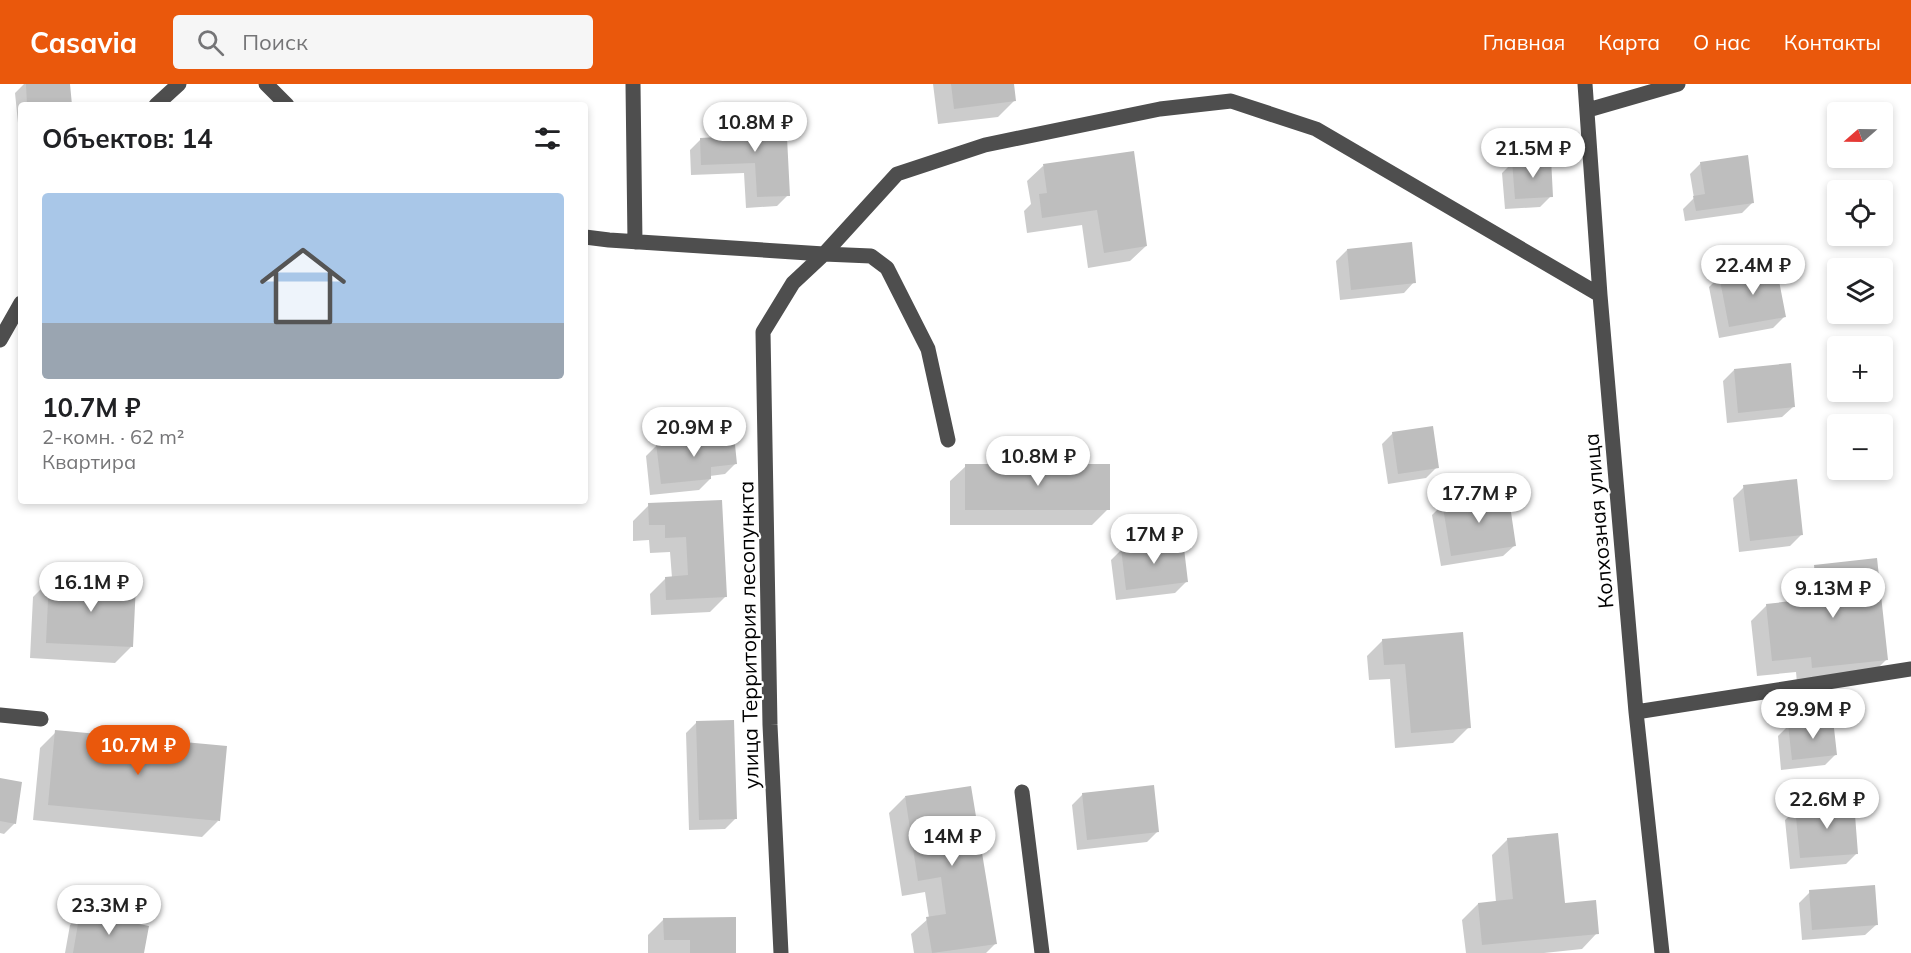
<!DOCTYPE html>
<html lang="ru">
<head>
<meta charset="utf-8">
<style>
  body { margin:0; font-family:Mulish,sans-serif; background:#f6f6f6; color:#202124; height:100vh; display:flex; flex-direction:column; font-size:22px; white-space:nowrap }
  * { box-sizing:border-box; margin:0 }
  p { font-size:20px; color:#757577 }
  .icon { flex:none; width:33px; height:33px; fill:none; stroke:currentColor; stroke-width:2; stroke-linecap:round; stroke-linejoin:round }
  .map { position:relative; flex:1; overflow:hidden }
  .drawer { position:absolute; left:18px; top:18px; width:570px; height:402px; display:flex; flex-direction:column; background:#fff; border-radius:6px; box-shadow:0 3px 9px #0003 }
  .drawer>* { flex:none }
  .needle { width:39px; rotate:250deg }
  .controls { position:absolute; left:1827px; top:18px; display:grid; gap:12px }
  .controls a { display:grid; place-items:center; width:66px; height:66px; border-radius:6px; background:#fff; box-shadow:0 3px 9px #0003; font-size:30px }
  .price { position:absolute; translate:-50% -51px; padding:0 14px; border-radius:21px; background:#fff; color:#222; font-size:20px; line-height:39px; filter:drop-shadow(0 2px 3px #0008) }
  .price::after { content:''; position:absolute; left:50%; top:36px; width:18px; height:14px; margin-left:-9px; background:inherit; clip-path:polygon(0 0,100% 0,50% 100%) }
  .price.selected { background:#ea580c; color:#fff }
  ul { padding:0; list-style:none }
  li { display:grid; align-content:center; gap:12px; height:318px; padding:0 24px }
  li+li { border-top:2px solid #e0e0e0 }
  li span { display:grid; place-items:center; height:186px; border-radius:6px; color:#555 }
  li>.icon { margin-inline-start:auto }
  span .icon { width:108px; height:108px; fill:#fffc; stroke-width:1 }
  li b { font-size:26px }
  h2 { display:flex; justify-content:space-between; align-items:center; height:72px; padding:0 24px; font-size:26px }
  header { display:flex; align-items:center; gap:36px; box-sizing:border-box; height:84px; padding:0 30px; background:#ea580c; color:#fff }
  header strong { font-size:28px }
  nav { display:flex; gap:33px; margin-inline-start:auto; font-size:21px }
  .search { width:420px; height:54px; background:#f6f6f6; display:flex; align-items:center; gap:15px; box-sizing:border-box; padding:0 21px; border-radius:6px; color:#757577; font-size:22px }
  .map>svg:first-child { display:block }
  .shadow { fill:#0003 }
  .building { fill:#bebebe }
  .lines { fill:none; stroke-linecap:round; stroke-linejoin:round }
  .minor { stroke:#4e4e4e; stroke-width:15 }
  .labels { text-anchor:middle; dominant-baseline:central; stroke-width:4.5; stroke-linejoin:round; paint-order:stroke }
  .street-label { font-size:21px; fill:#000; stroke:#fff }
</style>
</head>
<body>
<header>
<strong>Casavia</strong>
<div class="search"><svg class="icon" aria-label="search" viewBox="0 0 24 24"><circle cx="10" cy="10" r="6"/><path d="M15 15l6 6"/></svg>Поиск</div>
<nav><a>Главная</a><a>Карта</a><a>О нас</a><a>Контакты</a></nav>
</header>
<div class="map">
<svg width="1911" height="869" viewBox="0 0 1911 869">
  <rect width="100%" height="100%" fill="#fff"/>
  <path class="shadow" d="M24,0h45l1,21h-49v18h-3l-3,-30z
    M933,0h79l2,17 -16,16 -60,7z
    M738,37l50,74 -11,11 -31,2 -2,-35 -53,2 -1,-25 11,-11 26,-1v-6z
    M1513,78l38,34 -11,11 -35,2 -3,-36z
    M1701,79l52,39 -11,11 -57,8 -2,-12 11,-11 -4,-24z
    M1043,82l103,80 -16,15 -42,7 -6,-43 -55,8 -3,-22 7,-7 -4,-23z
    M1347,166l67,32 -10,11 -64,7 -4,-39z
    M1720,192l64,41 -11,11 -54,10 -10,-51z
    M1734,286l59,37 -11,10 -55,6 -4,-42z
    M1393,349l44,34 -11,11 -38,6 -6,-40z
    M657,361l79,18 -11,11 -15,2v3l-11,11 -49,5 -4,-39z
    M966,382l142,43 -16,16h-142v-44z
    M1744,403l57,48 -11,11 -51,6 -6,-54z
    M721,417l5,95 -16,16 -59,3 -1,-21 16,-16h6l-2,-26 -20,1 -1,-13 -16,1v-20l16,-16z
    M1443,420l71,42 -11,10 -62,10 -9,-51z
    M1122,465l64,33 -11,11 -59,7 -5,-40z
    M1815,483l72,92 -16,16 -74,8 -1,-11 -39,4 -6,-55 16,-16 34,-4 -2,-18z
    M49,497l82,66 -16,16 -85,-5 3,-61z
    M1383,556l86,87 -16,16 -58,5 -5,-69 -21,1 -2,-24z
    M697,638l39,96 -11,11 -36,1 -3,-97z
    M1789,641l47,29 -11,11 -44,5 -3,-34z
    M56,648l162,89 -16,16 -169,-17 7,-72z
    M0,696l15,43 -11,11 -4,-1z
    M1083,710l75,37 -11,11 -70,8 -5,-45z
    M905,713l90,147 -9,9h-72l-3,-19 18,-16 -4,-26 -23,4 -13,-83z
    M1796,725l61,44 -11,11 -56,5 -5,-49z
    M1508,755l55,66 34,28 -15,16 -38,4h-78l-4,-33 16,-16 18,-2 -4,-47z
    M1810,808l66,33 -11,10 -63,5 -3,-37z
    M81,830l61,39h-77l5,-28z
    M664,835l70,34h-86v-18z"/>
  <path class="building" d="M26,0h44l2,21h-45z
    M951,0h63l2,17 -62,8z
    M786,34l4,78 -33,1 -2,-34 -54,2 -1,-27 38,-2 -1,-16z
    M1134,67l13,95 -43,7 -7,-43 -55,8 -3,-24 8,-1 -4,-29z
    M1748,71l6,48 -58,8 -3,-15 12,-2 -5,-32z
    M1551,74l2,39 -38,2 -3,-38z
    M1412,158l4,41 -65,7 -4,-41z
    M1776,181l10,52 -57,10 -10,-52z
    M1791,279l4,44 -57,6 -4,-44z
    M1433,342l6,42 -41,6 -6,-42z
    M734,351l3,29 -26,3v12l-50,5 -5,-41z
    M965,380h145v46h-145z
    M1797,395l6,56 -53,6 -7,-56z
    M1508,408l8,54 -65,10 -9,-54z
    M722,416l5,97 -61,3 -1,-23 23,-2 -2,-38 -21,1v-13h-16l-1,-22z
    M1183,456l5,42 -62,8 -5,-42z
    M1877,474l11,102 -76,8 -1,-11 -39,4 -6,-57 52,-6 -4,-33z
    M49,495l87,5 -3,63 -87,-4z
    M1463,548l8,96 -60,5 -6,-69 -21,1 -2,-26z
    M1833,635l4,36 -45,5 -4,-36z
    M734,636l3,99 -38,1 -3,-99z
    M55,646l172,16 -7,75 -172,-16z
    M0,694l22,4 -6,42 -16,-3z
    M1154,701l5,47 -72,8 -5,-47z
    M971,702l26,158 -65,9 -6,-36 20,-3 -5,-37 -23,4 -13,-85z
    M1854,718l4,52 -58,4 -5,-51z
    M1558,749l7,70 31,-3 3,34 -117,11 -4,-42 35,-4 -6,-61z
    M1875,801l3,40 -66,5 -3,-40z
    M80,828l69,14 -5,27h-71z
    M736,833v36h-46v-13h-26l-1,-22z"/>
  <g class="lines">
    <path class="minor" d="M266,0l21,21
      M633,0l2,158
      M1585,0l15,211 36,417 26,241
      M156,21l23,-21
      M1588,26l90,-26
      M585,153l24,3 215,14 -31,29 -30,49 7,393 11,228
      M824,170l73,-80 88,-29 175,-36 71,-8 85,28 284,166
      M824,170l47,2 16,12 41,81 20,91
      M0,256l21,-37
      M1636,628l275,-43
      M0,631l41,4
      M1022,708l20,161"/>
  </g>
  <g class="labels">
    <g class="street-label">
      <text transform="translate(1598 437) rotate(-95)">Колхозная улица</text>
      <text transform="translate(748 551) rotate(-91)">улица Территория лесопункта</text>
    </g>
  </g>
</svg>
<div class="controls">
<a><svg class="needle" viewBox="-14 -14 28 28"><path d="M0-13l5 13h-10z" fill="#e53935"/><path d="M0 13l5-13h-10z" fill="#757577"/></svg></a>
<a><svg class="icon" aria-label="locate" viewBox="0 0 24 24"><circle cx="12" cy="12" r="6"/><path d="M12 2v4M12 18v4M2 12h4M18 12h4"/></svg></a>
<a><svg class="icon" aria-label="layers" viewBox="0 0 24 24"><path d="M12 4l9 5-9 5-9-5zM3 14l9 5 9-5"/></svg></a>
<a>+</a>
<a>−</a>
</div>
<b class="price" style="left:755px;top:69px">10.8M ₽</b>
<b class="price" style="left:1533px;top:95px">21.5M ₽</b>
<b class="price" style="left:1753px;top:212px">22.4M ₽</b>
<b class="price" style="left:694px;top:374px">20.9M ₽</b>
<b class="price" style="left:1038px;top:403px">10.8M ₽</b>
<b class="price" style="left:1479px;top:440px">17.7M ₽</b>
<b class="price" style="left:1154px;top:481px">17M ₽</b>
<b class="price" style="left:91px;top:529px">16.1M ₽</b>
<b class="price" style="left:1833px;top:535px">9.13M ₽</b>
<b class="price" style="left:1813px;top:656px">29.9M ₽</b>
<b class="price selected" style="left:138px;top:692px">10.7M ₽</b>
<b class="price" style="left:1827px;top:746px">22.6M ₽</b>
<b class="price" style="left:952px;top:783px">14M ₽</b>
<b class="price" style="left:109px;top:852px">23.3M ₽</b>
<section class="drawer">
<h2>Объектов: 14<svg class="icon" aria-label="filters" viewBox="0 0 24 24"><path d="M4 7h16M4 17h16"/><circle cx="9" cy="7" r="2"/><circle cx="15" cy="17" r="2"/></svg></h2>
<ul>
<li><span style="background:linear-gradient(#a9c7e8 70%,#9aa5b1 0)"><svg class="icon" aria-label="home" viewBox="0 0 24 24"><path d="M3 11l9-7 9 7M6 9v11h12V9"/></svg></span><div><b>10.7M ₽</b><p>2-комн. · 62 m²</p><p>Квартира</p></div></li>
</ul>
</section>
</div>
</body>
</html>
